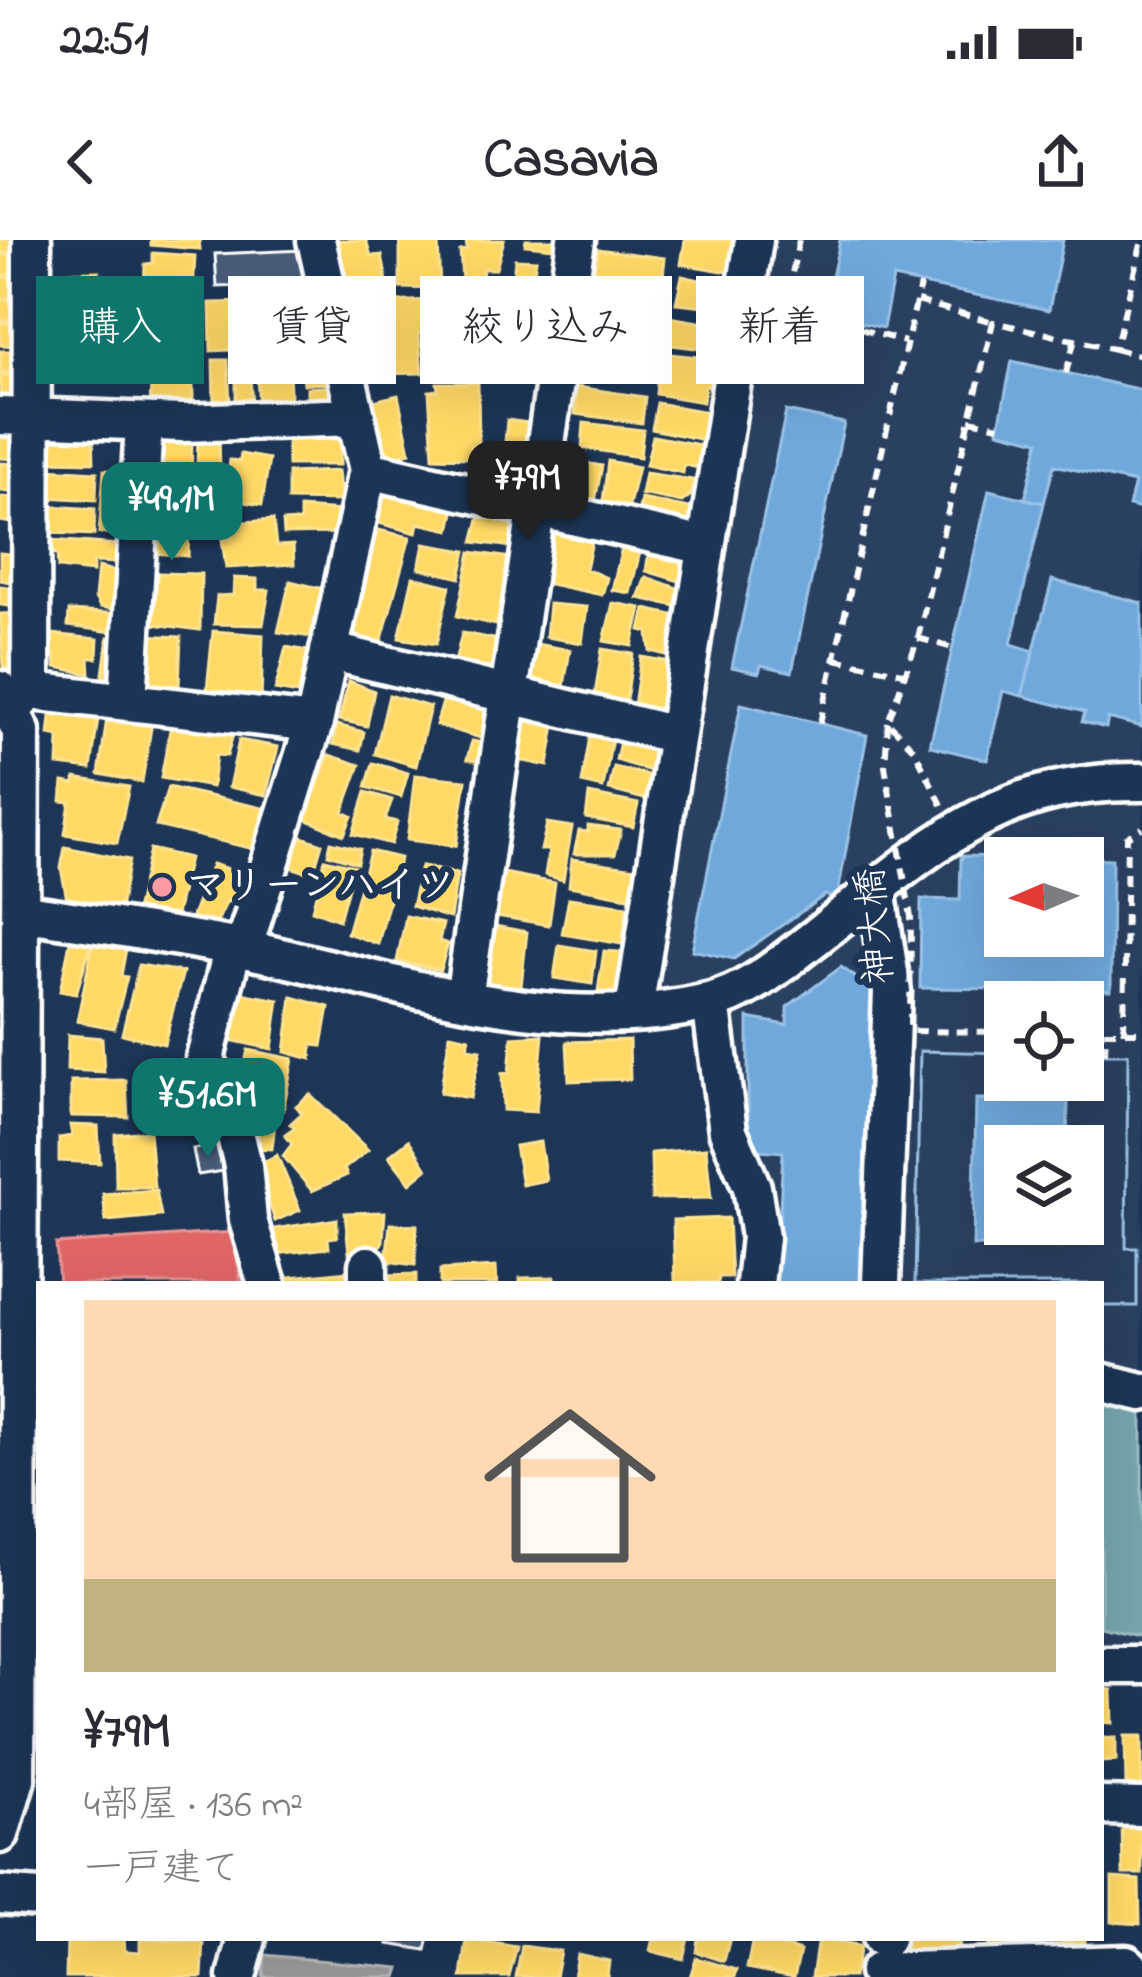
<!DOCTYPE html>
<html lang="ja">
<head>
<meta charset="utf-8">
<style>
  body { margin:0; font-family:"Indie Flower","Klee One",sans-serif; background:#f2f2f3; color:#2b2b33; height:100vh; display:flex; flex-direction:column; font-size:45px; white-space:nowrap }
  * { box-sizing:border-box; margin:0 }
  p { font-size:39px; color:#7c7c81 }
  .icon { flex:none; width:66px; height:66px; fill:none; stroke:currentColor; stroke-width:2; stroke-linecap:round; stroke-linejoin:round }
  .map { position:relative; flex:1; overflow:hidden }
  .panel { position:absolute; left:36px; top:1041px; width:1068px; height:660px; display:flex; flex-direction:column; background:#fff; border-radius:0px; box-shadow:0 12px 48px #0002 }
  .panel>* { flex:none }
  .banner { position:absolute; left:36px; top:36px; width:1071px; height:108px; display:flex; gap:24px }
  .needle { width:78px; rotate:268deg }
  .buttons { position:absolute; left:984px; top:597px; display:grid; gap:24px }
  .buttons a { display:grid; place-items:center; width:120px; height:120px; border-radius:0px; background:#fff; box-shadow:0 12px 48px #0002; font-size:60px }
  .price { position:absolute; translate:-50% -102px; padding:0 27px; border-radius:24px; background:#0f766e; color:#fff; font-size:39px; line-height:78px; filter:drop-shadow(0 3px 6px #0008) }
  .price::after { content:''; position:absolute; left:50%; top:72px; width:36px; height:27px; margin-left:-18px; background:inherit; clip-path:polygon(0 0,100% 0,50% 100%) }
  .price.on { background:#222; color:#fff }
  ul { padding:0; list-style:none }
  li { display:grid; align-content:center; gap:24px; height:636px; padding:0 48px }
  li+li { border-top:3px solid #e1e1e2 }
  li span { display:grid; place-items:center; height:372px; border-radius:0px; color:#555 }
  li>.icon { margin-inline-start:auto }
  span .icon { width:216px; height:216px; fill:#fffc; stroke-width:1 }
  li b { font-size:51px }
  .pill { padding:0 42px; border-radius:0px; background:#fff; box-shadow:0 12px 48px #0002; font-size:42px; line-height:108px }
  .pill.on { background:#0f766e; color:#fff }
  .status { display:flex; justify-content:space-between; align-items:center; height:84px; padding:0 60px; background:#fff; direction:ltr }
  .status svg { height:33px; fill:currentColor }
  header { display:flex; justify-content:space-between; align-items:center; height:156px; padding:0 48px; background:#fff; font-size:54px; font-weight:800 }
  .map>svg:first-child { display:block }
  .built { fill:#2a4161; fill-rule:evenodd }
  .homes { fill:#ffd966; stroke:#ffe494; stroke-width:3 }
  .shops { fill:#e06666; stroke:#e99494; stroke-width:3 }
  .schools { fill:#6fa8dc; stroke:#9ac2e6; stroke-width:3; fill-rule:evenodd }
  .public { fill:#76a5af; stroke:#9fc0c7; stroke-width:3 }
  .industry { fill:#999; stroke:#b8b8b8; stroke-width:3 }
  .building { fill:#4a5d79; stroke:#fff; stroke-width:3 }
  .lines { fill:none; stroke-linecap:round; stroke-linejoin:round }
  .minor-casing { stroke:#fff; stroke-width:45 }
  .path { stroke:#fff; stroke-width:6; stroke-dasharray:12 9; stroke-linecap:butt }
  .minor { stroke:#1d3557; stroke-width:36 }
  .path-bridge { stroke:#fff; stroke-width:6; stroke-dasharray:12 9; stroke-linecap:butt }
  .poi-dot { fill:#ff9aa2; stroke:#1d3557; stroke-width:4.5 }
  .labels { text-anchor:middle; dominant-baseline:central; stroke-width:12; stroke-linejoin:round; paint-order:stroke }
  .poi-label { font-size:39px; font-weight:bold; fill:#fff; stroke:#1d3557; text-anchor:start }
  .street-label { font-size:39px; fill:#fff; stroke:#1d3557 }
</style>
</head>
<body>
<div class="status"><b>22:51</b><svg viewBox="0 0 49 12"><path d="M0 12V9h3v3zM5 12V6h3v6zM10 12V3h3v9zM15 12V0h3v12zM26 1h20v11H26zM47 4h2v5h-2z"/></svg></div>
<header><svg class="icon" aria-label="back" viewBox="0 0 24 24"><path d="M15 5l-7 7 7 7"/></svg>Casavia<svg class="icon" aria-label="share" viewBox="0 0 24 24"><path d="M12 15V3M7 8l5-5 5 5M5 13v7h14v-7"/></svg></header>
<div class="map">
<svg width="1142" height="1737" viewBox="0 0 1142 1737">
  <rect width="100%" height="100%" fill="#1d3557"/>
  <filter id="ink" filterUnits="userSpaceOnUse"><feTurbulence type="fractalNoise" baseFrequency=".00833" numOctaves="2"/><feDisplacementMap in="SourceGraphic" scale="24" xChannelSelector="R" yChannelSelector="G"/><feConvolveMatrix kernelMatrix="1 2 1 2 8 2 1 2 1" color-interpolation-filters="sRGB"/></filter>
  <g filter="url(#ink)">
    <path class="built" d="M754,0h388v1425h-41v-381h-346l-44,-281 -77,8zM1005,618h78v78h-78zM1005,762h78v78h-78zM1005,906h78v78h-78z"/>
    <path class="homes" d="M0,0h14l1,13 -15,-1z
      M151,0h48l1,9 -49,-4z
      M337,0h29l5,16 11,-1 5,27 -38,5z
      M400,0h38l2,49 -40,-1z
      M466,0h38l-8,29h-13l-3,26 -17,2 -3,-46 7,-1z
      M526,0h38l-1,9 -38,-4z
      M685,0h49l-5,32 -48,-8z
      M598,9l67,9 -5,44 -69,-12z
      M153,13l42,3 -3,55 -49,-1 2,-46 8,-1z
      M0,15h12l1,20 -13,-1z
      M515,19l21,1 -2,11 24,3 -7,45 -22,-2 -1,5 -32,-11 3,-33h14z
      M99,31l-1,10 -14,1 1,13 -43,-2 1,-21z
      M682,36l36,8 -3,23 -39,-4z
      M0,37l14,1v20h-14z
      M89,54l31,4 -1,39 -32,-4z
      M300,56h13l8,43 -37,5 -9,-42z
      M0,60h13v20h-13z
      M83,60l-1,30h-39v-28z
      M431,60v33l-12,1 3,39 -42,1 -1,-41 -14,1v-31z
      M251,62l2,47 -42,2 -1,-48z
      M593,70l35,5 -5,33 22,4 -4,28 -49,-9 2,-12 -9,-1z
      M155,74l43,8 -1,24 -60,-8 1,-20 17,3z
      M669,77l54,9 -3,25 -57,-7z
      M453,79l56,7 -3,16 17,2 -7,38 -73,-13z
      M0,83h20l2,23 -22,-1z
      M0,111h21l-1,22 -20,-1z
      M152,111h41v61h-43z
      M660,113l60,6 -2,28 -13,-1 -2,16 -47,-8z
      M329,118l2,25 -27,1 -2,-25z
      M256,119h32l3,47 -32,4z
      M213,120h15l2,44 -16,3z
      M236,120h13l3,45h-16z
      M0,135l18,1 -1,32 -17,-1z
      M437,143h41l1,62h-8v13l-38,-1 -4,-66 9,-1z
      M335,146l2,16 -30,2v-16z
      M577,147l68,10 -3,26 -67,-9z
      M398,155l12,57 -21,7 -16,-58z
      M657,163l56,10 -5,28 -56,-12z
      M507,180l36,5 -9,66 -53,-12 5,-27 18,1z
      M584,183l59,7 -3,27 -58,-9z
      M0,188l18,1v30l-18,-1z
      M340,193v32h-52l-1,-29z
      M93,194l1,28 -50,-1v-26z
      M653,196l52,10 -6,22 -15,-3 -1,8 -37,-8z
      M156,197h36l-1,61 -36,-2z
      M198,198l21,1 2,56 -25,1z
      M241,214l28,5 -7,46 -37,-6 5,-39 10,1z
      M563,219l39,7 -8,40 -38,-5z
      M608,221l30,6 -13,56 -24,-6z
      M0,223l18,1 1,29 -19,-2z
      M46,229l51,3 -1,28 -51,-3z
      M104,230l29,2 -3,62 -31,-1z
      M338,231l3,30 -53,-1v-27z
      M645,233l48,7 -3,16 -8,6 -41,-8z
      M385,248l71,16 -6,26 -32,-7 -2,10 -38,-10z
      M0,257l17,1 -1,26 -16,-3z
      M641,259l54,10 -7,26 -52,-12z
      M156,265l34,2 -2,49 -35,-3z
      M51,266l44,3 -1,26 -44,-2z
      M300,268l42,3 1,22 -59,1 -1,-12 17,-1z
      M481,271l48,11 -7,26 -49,-6z
      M273,280l3,26 17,-1 1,19 -68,4 -4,-28 10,-2 -2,-15z
      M374,289l36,8 -29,106 -27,-6z
      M553,291l40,6 -7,32 21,9 -5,17 -57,-12z
      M50,300l70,5 1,18 -28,-1v10l-35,-4 -1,-14 -8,-1z
      M424,304l42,7 -6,27 -41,-10z
      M622,307l18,5 -10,41 -18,-3z
      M649,311l33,4 5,10 -4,17 -37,-11z
      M471,312l40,6 -15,67 -39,-9z
      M0,313l11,1 -1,28 -10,-2z
      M98,327l32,8 -13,34 -17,-2 -5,-9z
      M158,333l43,1 -1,56 -47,-6z
      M413,337l37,9 -14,58 -37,-6z
      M646,337l34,12 -4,17 -38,-8z
      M234,338l23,1v11h12l-6,35 -49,-1 3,-28 16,-1z
      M290,341l38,9 -10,48 -40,-6z
      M0,346l21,3 -3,18 -18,-2z
      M613,363l28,5 -9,38 -28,-5z
      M549,364l38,3 -5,36 -36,-6z
      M645,369l32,7 -7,40 -20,-5 -2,-19 -8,-2z
      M69,371l53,3 -2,19 -52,-7z
      M22,373v53l-19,2 -3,-54z
      M213,391l50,4 -2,70 -55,-7z
      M462,393l37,7 -6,34 -39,-8z
      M52,394l46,5 -1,19h-8l1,16 -34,-7 -1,-11 -6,-1z
      M143,395l38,2 -2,50 -40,-3z
      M108,397l18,4 -6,48h-19z
      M536,404l34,6 -7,42 -33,-16z
      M286,407l33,6 -8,43 -36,-6z
      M602,409l31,5 -8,53 -31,-6z
      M641,417l30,5 -8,50 -29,-7z
      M349,441l25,10 -7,35 -28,-6z
      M446,452l49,12 -7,36 -52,-15z
      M389,455l41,12 -14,59 -41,-12z
      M52,468l47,3 -8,58 -33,-4 1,-28 -10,-2z
      M108,471l45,5 -11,66 -43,-8z
      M526,476l30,3 -8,47 -29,-6z
      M172,479l35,10v-5h29l-9,32 -11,-1 -4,32 -51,-9z
      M337,485l27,7 -4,18 -27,-6z
      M591,490l22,4 -10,54 -21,-5z
      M621,496l41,8 -5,29 -41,-13z
      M239,500l39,7 -12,48 -37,-8z
      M472,501l22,4 -5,20 -22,-6z
      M329,515l31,10 -17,47 9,4 -8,19 -39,-16z
      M373,523l35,10 -7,24 -35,-10z
      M614,527l42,10 -8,23 -39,-10z
      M415,535l51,5 -10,66 -49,-6z
      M75,538l54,9 -12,56 -52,-9 5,-32 -9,-1 2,-19 12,2z
      M168,547l99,22 -9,41 -102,-24z
      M366,552l26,8 -7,19 12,3 -6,22 -38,-10z
      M589,554l49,10 -5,23 -47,-9z
      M547,583l25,4 -9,53 -18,-5 4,-25h-8z
      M588,586l33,4 -6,24h-41l5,-23 9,1z
      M294,594l28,10 -9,30 -29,-9z
      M331,602l29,7 -3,14 -29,-9z
      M65,607l64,13 -10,55 -51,-10 -7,-37z
      M150,609l39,9 -15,66 -39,-9z
      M370,611l30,7 -22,86 -31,-11z
      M325,619l29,7 -15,54 -27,-10z
      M572,619l71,10 -5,30 -69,-13z
      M212,624l38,12 -10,28 -13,-3 -13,27 -23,-9z
      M421,626l36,8 -7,44 -38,-12z
      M504,633l51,10 -6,42 -53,-9z
      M569,658l58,8 -5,38 -60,-10z
      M406,676l37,8 -4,17 9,3 -8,26 -43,-9z
      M495,686l32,6 -6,55 -35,-4z
      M71,697l21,3 -16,54 -16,-3z
      M93,704l33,5 -5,27 6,1 -13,51 -37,-7z
      M559,705l37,6 -4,33 -38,-6z
      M604,711l28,2 -5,35 -9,1v5l-20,-3z
      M139,725l44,7 -19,72 -42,-10z
      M241,753l38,7 -7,49 -42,-9z
      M292,757l37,10 -7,39 -10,-1 -1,14 -26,-7z
      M450,794l19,4 -2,10 14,2 -11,48 -30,-5z
      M68,795l34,3 2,34 -37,-2z
      M543,795l-7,77 -33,-2 -1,-37h7l3,-36z
      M629,800l1,39 -61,2 -2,-39z
      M248,810l45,9 -10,52 -47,-11z
      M126,840l2,37 -57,-1v-35z
      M310,854l58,56 -24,19 3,6 -35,16 -29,-35 9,-12 -7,-9 10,-7 -5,-4 12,-11 -6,-7z
      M238,867l38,8 -4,34 -20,-1z
      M70,885l28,1 2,37 -41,-2v-23l13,-2z
      M149,891l5,56h-38l-1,-53z
      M409,900l18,29 -17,14 -21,-27z
      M540,902l6,38 -24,5 -7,-39z
      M706,908l5,50 -59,1 -1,-46z
      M277,915l23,55 -25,11 -18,-56z
      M156,950l5,26 -55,5 -3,-27z
      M385,972l-2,29 -6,11 -28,1 -4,-40z
      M728,978l3,59h-12l-1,6 -43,-1 -2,-62z
      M337,979v18l-9,1 1,10 -54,6 -1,-25z
      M390,984l27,1 -2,40 -29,-4z
      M496,1027l1,17h-57v-14z
      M359,1030l2,14h-79l-2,-6z
      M416,1034v10h-31v-9z
      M554,1037v7h-34v-6z
      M1101,1449l11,1 1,33 -12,-1z
      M1125,1496h17v52h-16z
      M1101,1498h15v23l-15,1z
      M1122,1583h20v51h-19z
      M1112,1638l27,2 1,44 -28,-2z
      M67,1698h57l1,13 15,1v-13l64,3 -2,35h-136z
      M653,1698h35l-5,21 -33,-8z
      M698,1698h32l-6,23 -28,-9z
      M753,1698h34l-2,8 15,5 -6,26 -47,-9z
      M818,1698l42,9 -7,30h-41z
      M907,1698h51l1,12 -53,2z
      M988,1698h35l-1,13 -34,-1z
      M1052,1698h33v5l-33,-1z
      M467,1699l50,8 -8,30h-47z
      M522,1706l38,5 -5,26h-39z
      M577,1714l32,7 -2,16h-34z
      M696,1718l41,12 -2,7h-45z"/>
    <path class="shops" d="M233,992l8,52h-182l-3,-40z"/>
    <path class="schools" d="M840,0h223l-14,70 -156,-32 -10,50 -59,-14z
      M1012,121l130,29v119l-13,-3 6,-23 -81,-18 -10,38 -19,-4 14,-58 -41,-10z
      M786,171l58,12 -52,249 -31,-7 -2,8 -27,-6z
      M989,250l55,13 -33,141 23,7 -12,45 -19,-5 -16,69 -57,-14z
      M1052,340l90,23v124l-34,-9 -2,10 -24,-6 3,-10 -63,-16z
      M741,464l126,31 -30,164 -12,-4 -91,64 -42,-9z
      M961,616l106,2h-62v78h78v-78l29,1 -1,131 -191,-2 1,-89 39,1z
      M841,727l33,23 -9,294h-89l7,-132 -35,-3v-131l39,7v-18z
      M920,811l85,2v27h78v-26h45l-2,194h11v58h-36v-22h-186zM976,859h92l-1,47h16v78h-18v23l-92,-1z
      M920,811l85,2v27h78v-26h45l-2,194h11v58h-36v-22h-186zM1005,906h78v78h-78z"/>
    <path class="public" d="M1101,1162l41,10v225l-41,-10z"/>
    <path class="industry" d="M265,1715l135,13 -3,9h-134z"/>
    <path class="building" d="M303,10l2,34 -88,3 -2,-33z
      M219,905l4,26 -25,4 -5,-26z
      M389,1698h40l-3,12 -38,-6z"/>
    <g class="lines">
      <g class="minor-casing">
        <path id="minor" d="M0,176l182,7 174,-6
          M368,230l337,76
          M329,411l347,84
          M0,450l21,41 -5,1048 -16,55
          M31,451l283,32
          M128,461l16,-278
          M12,468l19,-17 1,-451
          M876,649l16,103 -11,292
          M20,672c75,12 150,22 224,37 152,32 308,90 464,53 41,-9 75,-40 108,-65 107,-84 179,-158 326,-155
          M233,707l-28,111 25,54 13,53 5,55 19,64
          M243,709l71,-226 54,-253 -52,-230
          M464,758l112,-758
          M711,762l17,129 24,56 8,50 -5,47
          M634,771l120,-771
          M368,1025v19
          M1101,1142l41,10
          M1101,1425h41
          M1101,1566l41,1
          M0,1655l39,3
          M881,1698l4,1
          M878,1732l248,-8 14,13
          M237,1737l10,-39"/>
      </g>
      <path class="path" d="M799,0l-14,67 120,35
        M917,61l76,21
        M1115,109l27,7
        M1066,133l9,-34
        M970,180l29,6
        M918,398l35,10
        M835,419l73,15
        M820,483l100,-438
        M942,565l-28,-56 -26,-27 30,-84 75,-316 122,27 27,-108
        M1083,792h59
        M1124,792l3,-195 15,-9
        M1105,814l1,-22"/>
      <use href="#minor" class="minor"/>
      <path class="path-bridge" d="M888,482l-3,44 26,151 -1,114 95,1"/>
    </g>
  </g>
  <circle class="poi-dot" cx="162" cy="647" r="12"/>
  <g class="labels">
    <g class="poi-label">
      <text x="186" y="647">マリーンハイツ</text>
    </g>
    <g class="street-label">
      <text transform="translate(877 686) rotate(-95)">神大橋</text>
    </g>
  </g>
</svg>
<div class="buttons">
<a><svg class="needle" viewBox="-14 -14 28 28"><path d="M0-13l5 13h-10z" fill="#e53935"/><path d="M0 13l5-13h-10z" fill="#7c7c81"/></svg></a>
<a><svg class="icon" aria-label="locate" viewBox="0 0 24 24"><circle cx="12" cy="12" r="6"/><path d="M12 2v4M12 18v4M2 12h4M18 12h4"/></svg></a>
<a><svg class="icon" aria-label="layers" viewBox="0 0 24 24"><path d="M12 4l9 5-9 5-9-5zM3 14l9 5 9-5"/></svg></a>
</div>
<b class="price on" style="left:528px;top:303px">¥79M</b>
<b class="price" style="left:172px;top:324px">¥49.1M</b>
<b class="price" style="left:208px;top:920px">¥51.6M</b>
<div class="banner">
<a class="pill on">購入</a>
<a class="pill">賃貸</a>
<a class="pill">絞り込み</a>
<a class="pill">新着</a>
</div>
<section class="panel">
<ul>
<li><span style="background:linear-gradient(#ffd9b3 75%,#c2b280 0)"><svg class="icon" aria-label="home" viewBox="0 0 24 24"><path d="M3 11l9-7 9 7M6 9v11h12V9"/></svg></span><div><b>¥79M</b><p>4部屋 · 136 m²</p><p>一戸建て</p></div></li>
</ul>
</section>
</div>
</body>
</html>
